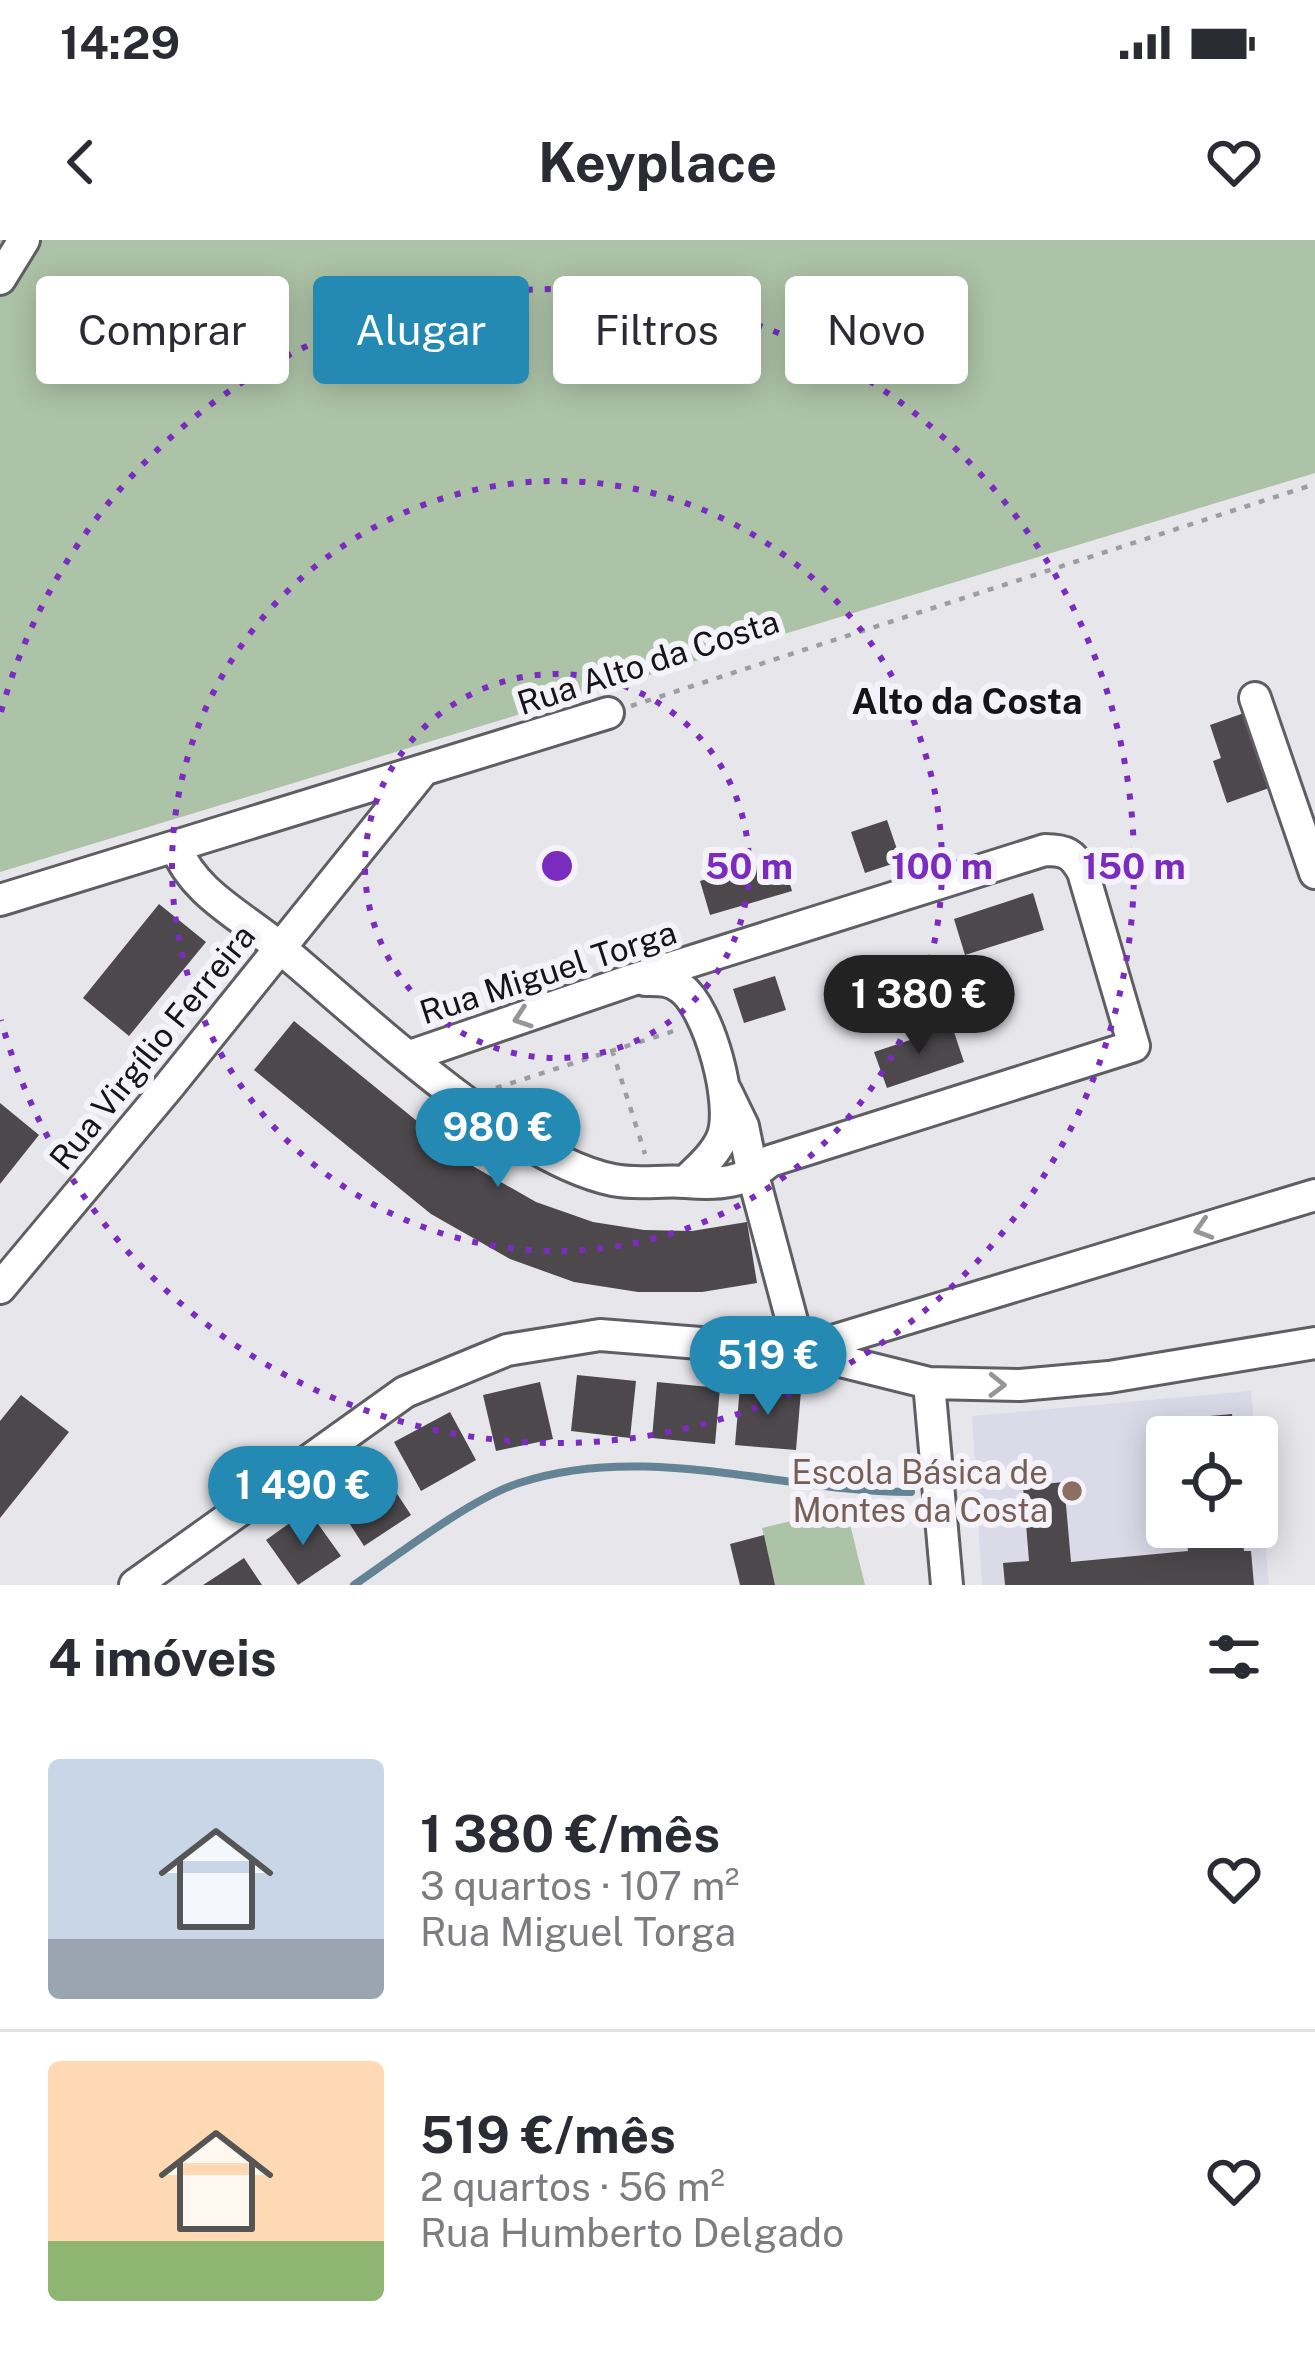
<!DOCTYPE html>
<html lang="pt">
<head>
<meta charset="utf-8">
<style>
  body { margin:0; font-family:"Public Sans",sans-serif; background:#f2f2f3; color:#2b2b33; height:100vh; display:flex; flex-direction:column; font-size:45px; white-space:nowrap }
  * { box-sizing:border-box; margin:0 }
  p { font-size:39px; color:#7c7c81 }
  .icon { flex:none; width:66px; height:66px; fill:none; stroke:currentColor; stroke-width:2; stroke-linecap:round; stroke-linejoin:round }
  .map { position:relative; height:1345px; overflow:hidden }
  .sheet { display:flex; flex-direction:column; background:#fff; flex:1 }
  .sheet>* { flex:none }
  .banner { position:absolute; left:36px; top:36px; width:1245px; height:108px; display:flex; gap:24px }
  .tools { position:absolute; left:1146px; top:1176px; display:grid; gap:24px }
  .tools a { display:grid; place-items:center; width:132px; height:132px; border-radius:12px; background:#fff; box-shadow:0 6px 30px #0003; font-size:60px }
  .price { position:absolute; translate:-50% -102px; padding:0 27px; border-radius:42px; background:#248ab3; color:#fff; font-size:39px; line-height:78px; filter:drop-shadow(0 3px 6px #0008) }
  .price::after { content:''; position:absolute; left:50%; top:72px; width:36px; height:27px; margin-left:-18px; background:inherit; clip-path:polygon(0 0,100% 0,50% 100%) }
  .price.selected { background:#222; color:#fff }
  ul { padding:0; list-style:none }
  li { display:flex; align-items:center; gap:36px; height:300px; padding:0 48px }
  li+li { border-top:3px solid #e1e1e2 }
  li span { display:grid; place-items:center; flex:none; width:336px; height:240px; border-radius:12px; color:#555 }
  li>.icon { margin-inline-start:auto }
  span .icon { width:144px; height:144px; fill:#fffc; stroke-width:1 }
  li b { font-size:51px }
  h2 { display:flex; justify-content:space-between; align-items:center; height:144px; padding:0 48px; font-size:51px }
  .tag { padding:0 42px; border-radius:12px; background:#fff; box-shadow:0 6px 30px #0003; font-size:42px; line-height:108px }
  .tag.selected { background:#248ab3; color:#fff }
  .status { display:flex; justify-content:space-between; align-items:center; height:84px; padding:0 60px; background:#fff; direction:ltr }
  .status svg { height:33px; fill:currentColor }
  header { display:flex; justify-content:space-between; align-items:center; height:156px; padding:0 48px; background:#fff; font-size:54px; font-weight:700 }
  .map>svg:first-child { display:block }
  .built { fill:#dbdae8 }
  .green { fill:#adc3a7 }
  .lines { fill:none; stroke-linecap:round; stroke-linejoin:round }
  .stream { stroke:#648496; stroke-width:8 }
  .building { fill:#4c484c }
  .minor-casing { stroke:#5f5e63; stroke-width:36 }
  .path { stroke:#9e9ea2; stroke-width:4.5; stroke-dasharray:6 9; stroke-linecap:butt }
  .minor { stroke:#fff; stroke-width:30 }
  .oneway { stroke:#969597 }
  .ring { fill:none; stroke:#7b2cbf; stroke-width:6; stroke-dasharray:6 12 }
  .education-dot { fill:#8d6e63; stroke:#f3f3f9; stroke-width:4.5 }
  .labels { text-anchor:middle; dominant-baseline:central; stroke-width:12; stroke-linejoin:round; paint-order:stroke }
  .street-label { font-size:33px; fill:#151417; stroke:#f3f3f9 }
  .education-label { font-size:33px; fill:#785e54; stroke:#f3f3f9; text-anchor:end }
  .neighbourhood-label { font-size:36px; font-weight:bold; fill:#151417; stroke:#f3f3f9 }
  .centre { fill:#7b2cbf; stroke:#f3f3f9; stroke-width:6 }
  .ring-label { font-size:36px; text-anchor:middle; font-weight:bold; fill:#7b2cbf; stroke:#f3f3f9; stroke-width:12; stroke-linejoin:round; paint-order:stroke }
</style>
</head>
<body>
<div class="status"><b>14:29</b><svg viewBox="0 0 49 12"><path d="M0 12V9h3v3zM5 12V6h3v6zM10 12V3h3v9zM15 12V0h3v12zM26 1h20v11H26zM47 4h2v5h-2z"/></svg></div>
<header><svg class="icon" aria-label="back" viewBox="0 0 24 24"><path d="M15 5l-7 7 7 7"/></svg>Keyplace<svg class="icon" aria-label="heart" viewBox="0 0 24 24"><path d="M12 20l-8-8c-3-5 5-10 8-4 3-6 11-1 8 4z"/></svg></header>
<div class="map">
<svg width="1315" height="1345" viewBox="0 0 1315 1345">
  <rect width="100%" height="100%" fill="#e6e6eb"/>
  <path class="built" d="M1251,1151l4,46h-88v90h90v-72l12,130h-287l-10,-169z"/>
  <path class="green" d="M0,0h1315v233l-1315,399z
    M846,1268l19,77h-90l-13,-57z"/>
  <g class="lines">
    <path class="stream" d="M354,1345c44,-30 116,-86 165,-102 128,-42 262,9 392,9"/>
  </g>
  <path class="building" d="M1247,472l25,75 -45,16 -14,-42 8,-3 -11,-33z
    M887,580l14,41 -36,12 -14,-41z
    M782,617l10,34 -82,24 -10,-34z
    M1033,653l11,37 -79,25 -11,-36z
    M159,664l47,38 -77,94 -46,-38z
    M775,736l11,34 -42,13 -11,-34z
    M294,781l177,144 65,37 57,20 51,8 48,1 55,-9 10,61 -55,9h-64l-64,-10 -64,-23 -79,-45 -177,-144z
    M952,786l12,36 -77,26 -13,-36z
    M0,863l39,32 -39,49z
    M577,1135l59,6 -6,57 -59,-7z
    M540,1142l13,57 -57,12 -13,-56z
    M657,1142l63,6 -5,56 -63,-6z
    M740,1146l61,5 -5,59 -61,-5z
    M21,1155l48,37 -69,86v-97z
    M450,1172l26,48 -55,31 -27,-49z
    M1232,1174l2,23h-46l-1,-19z
    M378,1225l33,50 -47,31 -33,-51z
    M1064,1242l7,80 117,-11 -2,-24h56l2,24h7l3,34h-249l-2,-22 26,-2 -6,-75z
    M308,1270l33,46 -43,29 -32,-45z
    M764,1295l11,50h-35l-10,-41z
    M244,1318l18,27h-59l17,-11z"/>
  <g class="lines">
    <g class="minor-casing">
      <path id="minor" d="M0,39l24,-39
        M1255,458l60,175
        M176,607c17,46 66,69 103,100 82,68 231,212 334,233 24,5 49,0 73,2 33,3 58,1 84,-21l364,-115 -51,-174c-10,-18 -17,-22 -38,-22l-413,130 -222,76
        M0,660l608,-187
        M645,740c14,0 24,-1 36,8 28,20 55,118 41,150 -7,17 -24,31 -37,44
        M726,851l17,35 10,49 47,176
        M0,1048l169,-202 252,-313
        M806,1109l509,-154
        M929,1143l18,202
        M135,1345l270,-193 102,-42 93,-15 200,16 129,32 91,2 89,-8 206,-34"/>
    </g>
    <path class="path" d="M631,466l684,-222
      M612,810l33,104
      M496,848l184,-59"/>
    <use href="#minor" class="minor"/>
  </g>
  <defs><path id="oneway-chevron" d="M-2-3.5L2.5 0L-2 3.5" fill="none" stroke-width="1.6" stroke-linecap="round" stroke-linejoin="round" transform="scale(3)"/></defs>
  <g class="oneway">
    <use href="#oneway-chevron" transform="translate(522 778) rotate(161)"/>
    <use href="#oneway-chevron" transform="translate(1203 989) rotate(163)"/>
    <use href="#oneway-chevron" transform="translate(997 1145) rotate(1)"/>
  </g>
  <g class="ring">
    <circle cx="557" cy="626" r="192"/>
    <circle cx="557" cy="626" r="385"/>
    <path d="M1 472A577 577 0 1 1 1 780"/>
  </g>
  <circle class="education-dot" cx="1072" cy="1251" r="12"/>
  <g class="labels">
    <g class="street-label">
      <text transform="translate(648 422) rotate(-18)">Rua Alto da Costa</text>
      <text transform="translate(548 732) rotate(-18)">Rua Miguel Torga</text>
      <text transform="translate(152 807) rotate(-51)">Rua Virgílio Ferreira</text>
    </g>
    <g class="education-label">
      <text x="1048" y="1232">Escola Básica de<tspan x="1048" dy="38">Montes da Costa</tspan></text>
    </g>
    <g class="neighbourhood-label">
      <text x="967" y="461">Alto da Costa</text>
    </g>
  </g>
  <circle cx="557" cy="626" r="18" class="centre"/>
  <g class="ring-label">
    <text x="749" y="639">50 m</text>
    <text x="942" y="639">100 m</text>
    <text x="1134" y="639">150 m</text>
  </g>
</svg>
<div class="tools">
<a><svg class="icon" aria-label="locate" viewBox="0 0 24 24"><circle cx="12" cy="12" r="6"/><path d="M12 2v4M12 18v4M2 12h4M18 12h4"/></svg></a>
</div>
<b class="price selected" style="left:919px;top:817px">1 380 €</b>
<b class="price" style="left:498px;top:950px">980 €</b>
<b class="price" style="left:768px;top:1178px">519 €</b>
<b class="price" style="left:303px;top:1308px">1 490 €</b>
<div class="banner">
<a class="tag">Comprar</a>
<a class="tag selected">Alugar</a>
<a class="tag">Filtros</a>
<a class="tag">Novo</a>
</div>
</div>
<section class="sheet">
<h2>4 imóveis<svg class="icon" aria-label="filters" viewBox="0 0 24 24"><path d="M4 7h16M4 17h16"/><circle cx="9" cy="7" r="2"/><circle cx="15" cy="17" r="2"/></svg></h2>
<ul>
<li><span style="background:linear-gradient(#c9d6e8 75%,#9aa5b1 0)"><svg class="icon" aria-label="home" viewBox="0 0 24 24"><path d="M3 11l9-7 9 7M6 9v11h12V9"/></svg></span><div><b>1 380 €/mês</b><p>3 quartos · 107 m²</p><p>Rua Miguel Torga</p></div><svg class="icon" aria-label="heart" viewBox="0 0 24 24"><path d="M12 20l-8-8c-3-5 5-10 8-4 3-6 11-1 8 4z"/></svg></li>
<li><span style="background:linear-gradient(#ffd9b3 75%,#8fb573 0)"><svg class="icon" aria-label="home" viewBox="0 0 24 24"><path d="M3 11l9-7 9 7M6 9v11h12V9"/></svg></span><div><b>519 €/mês</b><p>2 quartos · 56 m²</p><p>Rua Humberto Delgado</p></div><svg class="icon" aria-label="heart" viewBox="0 0 24 24"><path d="M12 20l-8-8c-3-5 5-10 8-4 3-6 11-1 8 4z"/></svg></li>
</ul>
</section>
</body>
</html>
